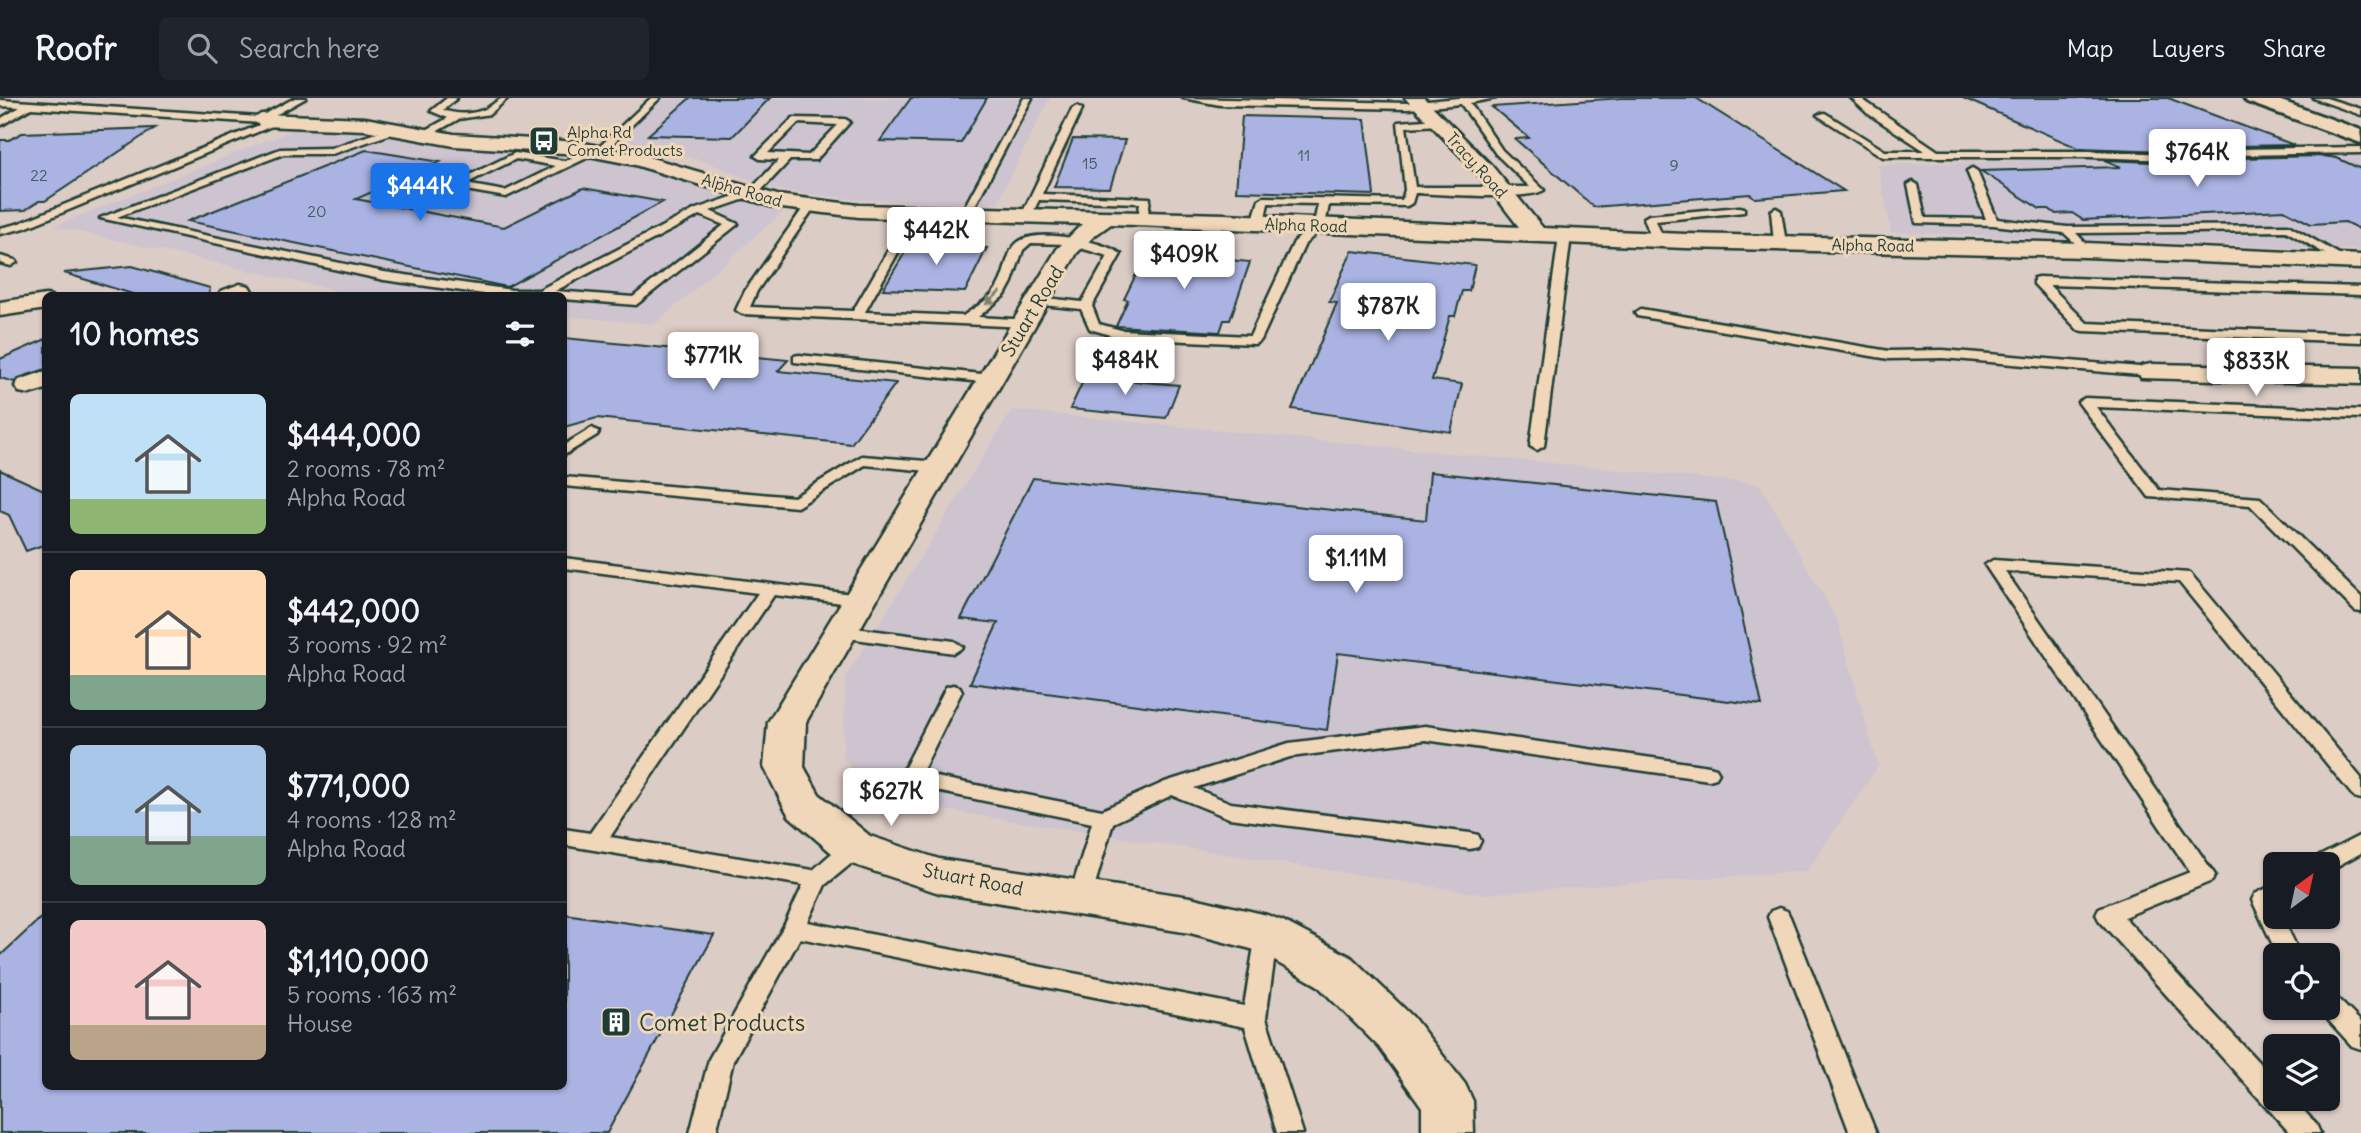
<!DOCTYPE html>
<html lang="en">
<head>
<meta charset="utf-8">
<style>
  body { margin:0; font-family:Delius,sans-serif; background:#20242c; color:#f1f3f6; height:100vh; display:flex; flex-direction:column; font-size:26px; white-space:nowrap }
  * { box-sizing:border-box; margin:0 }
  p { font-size:23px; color:#9ea1a6 }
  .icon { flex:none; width:38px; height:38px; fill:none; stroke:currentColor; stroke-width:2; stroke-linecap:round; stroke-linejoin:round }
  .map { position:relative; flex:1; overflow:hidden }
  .panel { position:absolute; left:42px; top:194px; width:525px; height:798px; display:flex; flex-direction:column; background:#171b24; border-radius:10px; box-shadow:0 2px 5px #0004 }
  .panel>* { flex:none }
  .needle { width:46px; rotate:33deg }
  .fabs { position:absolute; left:2263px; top:754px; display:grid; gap:14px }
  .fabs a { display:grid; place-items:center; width:77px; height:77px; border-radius:10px; background:#171b24; box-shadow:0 2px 5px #0004; font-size:35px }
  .price { position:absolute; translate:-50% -60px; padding:0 16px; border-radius:7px; background:#fff; color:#222; font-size:23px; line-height:46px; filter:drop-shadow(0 2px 4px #0008) }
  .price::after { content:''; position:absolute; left:50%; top:42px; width:21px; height:16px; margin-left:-10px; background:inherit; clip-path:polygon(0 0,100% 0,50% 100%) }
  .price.selected { background:#1a73e8; color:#fff }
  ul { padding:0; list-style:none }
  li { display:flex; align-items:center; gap:21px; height:175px; padding:0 28px }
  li+li { border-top:2px solid #363941 }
  li span { display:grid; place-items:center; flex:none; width:196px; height:140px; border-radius:10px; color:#555 }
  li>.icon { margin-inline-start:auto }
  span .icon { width:84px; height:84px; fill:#fffc; stroke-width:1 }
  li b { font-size:30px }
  h2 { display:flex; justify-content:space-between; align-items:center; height:84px; padding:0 28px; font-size:30px }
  header { display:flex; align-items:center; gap:42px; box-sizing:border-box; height:98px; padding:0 35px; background:#171b24; border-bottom:2px solid #363941 }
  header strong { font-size:33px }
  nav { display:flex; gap:38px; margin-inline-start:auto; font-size:24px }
  .search { width:490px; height:63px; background:#20242c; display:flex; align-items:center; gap:18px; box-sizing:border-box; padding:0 24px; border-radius:10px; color:#9ea1a6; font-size:26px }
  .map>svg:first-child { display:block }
  .built { fill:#cdc4cf }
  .building { fill:#abb3e3; stroke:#1f3d34; stroke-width:2 }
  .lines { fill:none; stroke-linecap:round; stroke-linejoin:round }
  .service-casing { stroke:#1f3d34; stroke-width:5 }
  .minor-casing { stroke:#1f3d34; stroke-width:5 }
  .secondary-casing { stroke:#1f3d34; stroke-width:6 }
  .service { fill:#f1d7b9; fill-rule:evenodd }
  .minor { fill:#f1d7b9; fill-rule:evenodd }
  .secondary { fill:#f1d7b9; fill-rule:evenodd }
  .oneway { fill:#7d8270 }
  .labels { text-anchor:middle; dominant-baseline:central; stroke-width:6; stroke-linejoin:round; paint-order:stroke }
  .far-poi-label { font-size:16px; fill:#1f3d34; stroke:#f1d7b9; text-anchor:start }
  .number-label { font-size:16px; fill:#425a60 }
  .far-street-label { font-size:16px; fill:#1f3d34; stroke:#f1d7b9 }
  .street-label { font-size:19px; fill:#1f3d34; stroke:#f1d7b9 }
  .near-poi-label { font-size:23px; fill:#1f3d34; stroke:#f1d7b9; text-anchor:start }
</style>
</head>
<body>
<header>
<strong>Roofr</strong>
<div class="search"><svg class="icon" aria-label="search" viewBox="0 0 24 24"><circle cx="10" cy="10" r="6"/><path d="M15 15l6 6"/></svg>Search here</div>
<nav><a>Map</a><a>Layers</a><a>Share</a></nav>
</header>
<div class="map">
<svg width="2361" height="1035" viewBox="0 0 2361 1035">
  <rect width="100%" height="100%" fill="#dcccc6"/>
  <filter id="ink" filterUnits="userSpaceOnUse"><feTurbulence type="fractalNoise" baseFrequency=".0143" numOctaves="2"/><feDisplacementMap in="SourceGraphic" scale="14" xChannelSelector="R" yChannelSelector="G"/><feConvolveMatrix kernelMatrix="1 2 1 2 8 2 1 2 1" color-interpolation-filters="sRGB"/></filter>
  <g filter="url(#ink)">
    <path class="built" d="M654,0h396l-53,105 -139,-3 -83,-10 -71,-29 -92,-23z
      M303,28l61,3 66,13 132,9 49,8 172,53 -128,112 -91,-8v-20h-204l-306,-70z
      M2296,54l65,2v96l-470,-18 -13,-67z
      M1012,312l748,74 77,136 41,146 -71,105 -326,23 -600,-94 -38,-42 3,-81z"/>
    <path class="building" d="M690,0h80l-38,39 -84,-2z
      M911,0h76l-26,45 -81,-2z
      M1622,0h74l148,93 -89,7 -5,-4 -156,13 -79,-68 14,-1 -37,-31z
      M1963,0h205l126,47 -56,1 -39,6 -121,-4z
      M1242,18l123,3 9,76 -138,-4z
      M155,30l-110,73h-6l-14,9 -25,1v-71h9l13,-7z
      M1073,41l52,1 -15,48 -56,-1z
      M366,52l74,12 -84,37 148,28 79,-39 80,14 -156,85 -319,-66z
      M2323,58l14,2 24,11v61l-16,-8 -34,2 -27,-14 -201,10 -11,-7 -16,1 -7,-5h-9l-59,-38 140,-4 -16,-7 94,4 39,-6z
      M913,141l53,2 -4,6 25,1 -22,44 -82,-3z
      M1182,149l40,3 -3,9 31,3 -20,58h-6l-4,12 -104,-6 12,-26 -4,-1 22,-45 32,2z
      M1352,153l123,14 -6,26h-7l-7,25h-5l-18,64 30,4 -11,48 -159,-23 45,-106 -8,-1z
      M132,168l78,22 -1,8h-70l-75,-23z
      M564,240l224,22 -10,11 118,12 -45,61 -254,-26 -33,9z
      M46,241v30l-28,9 -3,4 -15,-4v-19z
      M1085,279l94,8 -13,33 -96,-9z
      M0,372l46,21v53l-20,7 -17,-36 -9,-4z
      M1430,374l286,30 46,203 -424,-52 -11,77 -357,-47 28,-60 -37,-4 72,-141 393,42z
      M46,815v174h518v-173l150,21 -107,198h-607v-177z"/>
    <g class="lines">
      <g class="service-casing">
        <path id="service" d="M295,0h11l-45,25 -230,-15 -31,18v-7l20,-12 -20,-1v-6l259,17z
          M447,0h10l-14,12c12,4 27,5 40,0 11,-4 13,-12 25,-12l-18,16 -31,5 -34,19h-6v-4l29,-16 -17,-7z
          M651,0h9l-58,56h-7l-89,43 -52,-9 -5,-3 66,-32 50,8 25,-12h7zM516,61l40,7 -51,25 -40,-7z
          M1024,0h8l-62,117 -9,2 -1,-2z
          M1183,0l225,5 50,-5h38l-26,5 32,47 42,40c-16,11 -105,4 -129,3l-3,10 -5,3 -78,-1 -4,20 -20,19 -44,96 -6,4 -135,-6 -30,-9 -9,-20 -48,-5 -2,-3 6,-4 45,5 26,-46 -42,-12 -35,-1 -8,7 -11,32 -7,13 -27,22 52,3 2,3 -6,4 -284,-13 -6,-4 9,-19 61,-87 4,-1 5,3 -58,85 -7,16 103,4 57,-98 5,-3 5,3 -55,99 98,4c12,-9 29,-17 36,-32 7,-12 7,-30 17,-40 17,-18 88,-3 105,10l-29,52 7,18 22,6 129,6 44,-94 20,-18 4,-20 -50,-1 -4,20 -6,3 -6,-3 7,-23 5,-3 138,3 3,-10 -7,-68 41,-3 5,3 -5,3 -33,2 9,60h115l-34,-33 -35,-50 -53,5 -188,-4z
          M1851,0h9l78,53h152l109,4 39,-6 123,-2v6l-123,2 -39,6 -109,-4h-207l-66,-42 8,-2 60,38h40l-58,-38z
          M2313,0h13l35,11v6z
          M1077,8l5,3 -40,85 108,4 -3,24 -9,-2 2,-17 -101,-3 -10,20 -9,-2 52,-109z
          M793,20l52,1 5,3 -34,38h-26l-33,35 -47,16 28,13 -102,81 -72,-6v-3h-66l-114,-16 -284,-62 180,-69 51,-1 66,-22 5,3 -2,2 -68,23h-48l-167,63 267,55 128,18h27l157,-81 53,-18 30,-31 -19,-1 -5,-3zM798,25l40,2 -29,30 -41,-2zM700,117l24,10 -91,72 -78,-6z
          M269,23l5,3 -2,2 -247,102 -25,6v-6l17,-4z
          M1972,70l5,3 20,48 70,8 221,-2 63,36 -10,2 -55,-32 -210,2 16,17 -6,3 -22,-20 -71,-8 -77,-2 -8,-38 5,-3 5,3 7,33 61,1 -19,-48z
          M1740,109l4,1v4l-88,9 8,19 -6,3 -6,-3 -8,-22 5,-3z
          M1776,110l5,3 5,32 -6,3 -6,-3 -3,-32z
          M1565,135l6,3 -27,210 -7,4 -7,-4 29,-210z
          M0,158l15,4 2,2 -6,4 -11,-3z
          M2038,179l323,10v8l-312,-10 38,38 274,11v8l-278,-11 -5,-1 -44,-46v-6z
          M1641,211l248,42 54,-1 208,18 7,4 -7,4 -208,-18 -54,1 -252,-43 -2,-3z
          M799,257l192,20 7,4 -7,4 -197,-21v-6z
          M2085,300l276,12v8l-265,-11 63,83 101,8 101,99v15l-6,-1 -105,-106 -101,-8 -71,-95z
          M592,330l7,4 -2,3 -33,20v-10z
          M862,358l77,6 8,5 -8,5 -74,-7 -68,42 -233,-21v-9l230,20z
          M564,460l296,37 9,5 -9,5 -86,-10 -164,242 203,33c13,-11 32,-33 50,-28l3,6 -3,6 -38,31 -17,37 436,84 12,-72 3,-7 8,-2 8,2 3,7 -12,84 37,115h-26l-32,-106 -445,-89 -67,123 -17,72h-26l19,-74 76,-135 18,-39 -239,-40v-16l26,4 168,-240 -194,-25z
          M1993,462l197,13 171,205v21l-7,-2 -175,-215 -174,-11 210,304 -3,6 -88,36 151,163v19h18l23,25 4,9h-30l-191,-213 -3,-6 3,-6 91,-36 -205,-307z
          M840,528l114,15 9,6 -9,6 -120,-17 -3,-4z
          M953,587l7,2 2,4 -41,83 181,36 63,-28 124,-39 136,-17 284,40 7,2 3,5 -3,5 -7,2 -284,-40 -135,17 -96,31 37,15 239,30 8,2 3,6 -3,6 -8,2 -241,-31 -57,-23 -59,28 -22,75 -3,6 -8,3 -8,-3 -3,-6 23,-75 -190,-39 -3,-5 45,-88 2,-4z
          M2361,737v18l-33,18v-7h-15l3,-6z
          M2275,786v33h7l19,39h-23l-26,-56 3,-6z
          M1779,810l8,3 3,6 86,216h-26l-82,-216 3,-6z
          M2328,896l8,3 25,25v27l-9,-3 -32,-35 -2,-3h10z"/>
      </g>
      <g class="minor-casing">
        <path id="minor" d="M1405,0h19l68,68 51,62 142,6 401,9 275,12v14l-275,-12 -401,-9 -574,-24 -17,12 -17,17 -271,469 -2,45 15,27 51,42 69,23 251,38 77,18 16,6 68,36 62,60 52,67 8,17 1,32h-52v-26l-43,-60 -62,-62 -62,-35 -65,-17 -251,-40 -99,-33 -51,-44 -6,-11 -19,-38 4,-45 289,-473 25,-25 -223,-7 -86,-10 -138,-42 -56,-11 -125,-8 -89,-16 -104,-4 -9,-6 9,-6 104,4 89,16 125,8 66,14 132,39 82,10 366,9 294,13 -41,-53z
          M240,186l9,2 3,5 -3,5h-31l3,-5z
          M46,197l5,1h-5v13l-46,7v-14z
          M2151,266l210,4v16l-220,-6 -3,-6 3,-6z
          M46,273v18l-17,5 -10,-2 -4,-6 4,-6z"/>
      </g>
      <g class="secondary-casing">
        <path id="secondary" d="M2244,0h29l88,32v13l-114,-41z"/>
      </g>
      <use href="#service" class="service"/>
      <use href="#minor" class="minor"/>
      <use href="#secondary" class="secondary"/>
    </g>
    <defs><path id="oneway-solid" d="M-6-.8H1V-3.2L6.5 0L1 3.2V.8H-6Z" transform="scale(1.75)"/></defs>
    <use class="oneway" href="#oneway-solid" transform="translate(993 200) rotate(138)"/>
  </g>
  <defs>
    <g id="bus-square" transform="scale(1.575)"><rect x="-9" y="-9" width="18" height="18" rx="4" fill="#1f3d34" stroke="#f1d7b9"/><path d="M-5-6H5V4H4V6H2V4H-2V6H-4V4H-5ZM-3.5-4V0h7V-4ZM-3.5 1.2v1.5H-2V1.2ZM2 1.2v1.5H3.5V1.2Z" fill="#fff"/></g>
    <g id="building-square" transform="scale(1.575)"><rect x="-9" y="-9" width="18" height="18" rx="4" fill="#1f3d34" stroke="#f1d7b9"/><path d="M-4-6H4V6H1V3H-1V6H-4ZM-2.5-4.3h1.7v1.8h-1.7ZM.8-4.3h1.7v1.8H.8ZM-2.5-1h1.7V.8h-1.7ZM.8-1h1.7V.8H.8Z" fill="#fff"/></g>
  </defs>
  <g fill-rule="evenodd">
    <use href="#bus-square" x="544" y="43"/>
    <use href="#building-square" x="616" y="924"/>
  </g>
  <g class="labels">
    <g class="far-poi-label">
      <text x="567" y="34">Alpha Rd<tspan x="567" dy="18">Comet Products</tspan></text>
    </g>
    <g class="number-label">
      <text x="1304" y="57">11</text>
      <text x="1090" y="65">15</text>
      <text x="1674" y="67">9</text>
      <text x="39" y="77">22</text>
      <text x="317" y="113">20</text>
    </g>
    <g class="far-street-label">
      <text transform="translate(1477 67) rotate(48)">Tracy Road</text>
      <text transform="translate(742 92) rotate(16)">Alpha Road</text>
      <text transform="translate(1306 127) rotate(2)">Alpha Road</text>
      <text transform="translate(1873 147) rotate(1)">Alpha Road</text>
    </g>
    <g class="street-label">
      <text transform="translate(1032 213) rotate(-59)">Stuart Road</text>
      <text transform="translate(973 781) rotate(11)">Stuart Road</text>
    </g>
    <g class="near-poi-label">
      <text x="639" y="924">Comet Products</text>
    </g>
  </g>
</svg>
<div class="fabs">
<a><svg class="needle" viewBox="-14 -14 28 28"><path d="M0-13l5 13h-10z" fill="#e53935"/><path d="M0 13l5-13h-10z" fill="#9ea1a6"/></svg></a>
<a><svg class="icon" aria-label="locate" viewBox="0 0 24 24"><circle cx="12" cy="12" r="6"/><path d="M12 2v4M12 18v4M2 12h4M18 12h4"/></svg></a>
<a><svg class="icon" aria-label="layers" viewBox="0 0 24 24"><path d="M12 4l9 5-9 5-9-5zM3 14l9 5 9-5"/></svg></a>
</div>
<b class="price" style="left:2197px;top:91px">$764K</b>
<b class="price selected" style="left:420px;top:125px">$444K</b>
<b class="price" style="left:936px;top:169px">$442K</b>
<b class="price" style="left:1184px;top:193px">$409K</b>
<b class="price" style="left:1388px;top:245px">$787K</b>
<b class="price" style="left:713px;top:294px">$771K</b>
<b class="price" style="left:1125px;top:299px">$484K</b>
<b class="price" style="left:2256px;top:300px">$833K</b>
<b class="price" style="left:1356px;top:497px">$1.11M</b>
<b class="price" style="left:891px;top:730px">$627K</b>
<section class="panel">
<h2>10 homes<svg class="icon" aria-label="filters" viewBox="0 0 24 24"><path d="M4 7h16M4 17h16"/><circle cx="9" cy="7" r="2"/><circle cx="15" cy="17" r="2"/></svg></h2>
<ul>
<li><span style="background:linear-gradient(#bfe0f5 75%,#8fb573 0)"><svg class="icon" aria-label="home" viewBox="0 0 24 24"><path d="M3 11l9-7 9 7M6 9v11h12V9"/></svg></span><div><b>$444,000</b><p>2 rooms · 78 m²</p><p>Alpha Road</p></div></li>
<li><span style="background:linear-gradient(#ffd9b3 75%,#7fa58c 0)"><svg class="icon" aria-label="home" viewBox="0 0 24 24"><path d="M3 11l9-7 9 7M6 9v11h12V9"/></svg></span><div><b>$442,000</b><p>3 rooms · 92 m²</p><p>Alpha Road</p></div></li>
<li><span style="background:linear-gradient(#a9c7e8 65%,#7fa58c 0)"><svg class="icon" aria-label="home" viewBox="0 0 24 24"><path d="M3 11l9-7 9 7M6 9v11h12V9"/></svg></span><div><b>$771,000</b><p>4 rooms · 128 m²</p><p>Alpha Road</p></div></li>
<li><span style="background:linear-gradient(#f6c9c9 75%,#b9a48a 0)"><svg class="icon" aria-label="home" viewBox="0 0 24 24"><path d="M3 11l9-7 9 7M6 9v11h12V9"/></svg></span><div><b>$1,110,000</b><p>5 rooms · 163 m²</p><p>House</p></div></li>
</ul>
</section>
</div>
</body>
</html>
